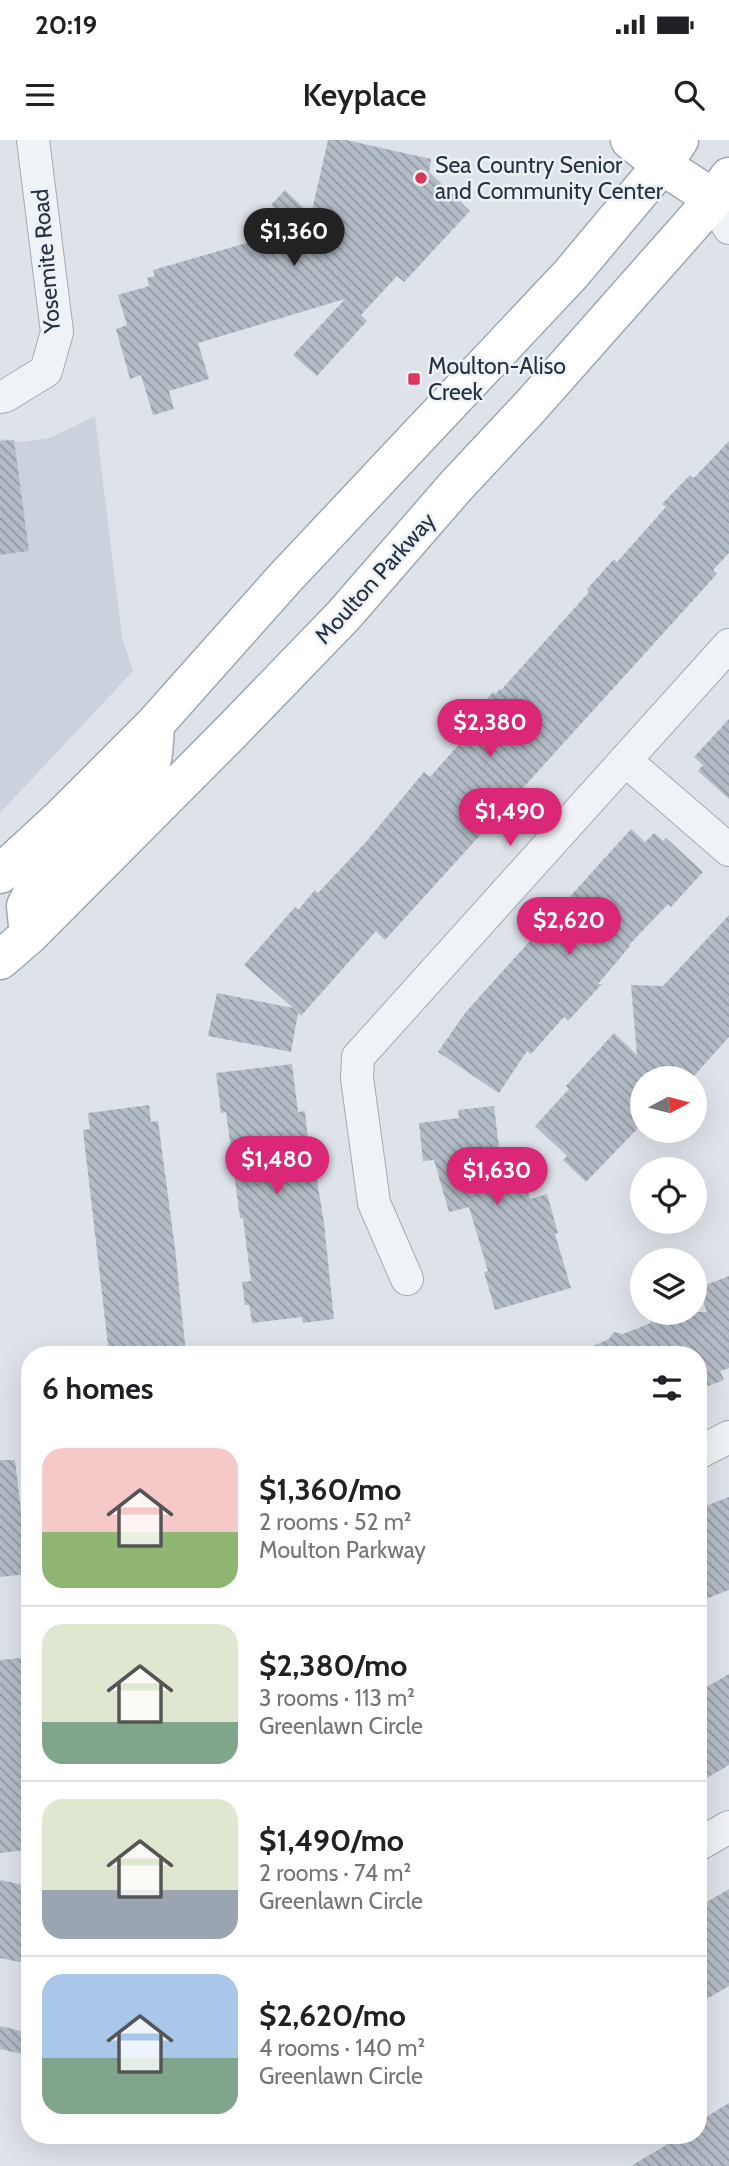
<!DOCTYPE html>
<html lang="en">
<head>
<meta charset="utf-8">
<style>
  body { margin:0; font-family:Cabin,sans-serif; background:#f2f2f2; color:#202124; height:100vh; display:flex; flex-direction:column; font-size:26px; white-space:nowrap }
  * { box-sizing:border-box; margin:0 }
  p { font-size:23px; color:#757577 }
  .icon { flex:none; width:38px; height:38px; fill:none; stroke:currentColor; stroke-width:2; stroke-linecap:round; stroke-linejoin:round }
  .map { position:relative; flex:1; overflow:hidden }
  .panel { position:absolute; left:21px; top:1206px; width:686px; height:798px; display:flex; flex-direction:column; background:#fff; border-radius:28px; box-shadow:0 7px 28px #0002 }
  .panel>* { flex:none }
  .needle { width:46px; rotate:83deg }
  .fabs { position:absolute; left:630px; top:926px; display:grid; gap:14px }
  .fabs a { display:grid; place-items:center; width:77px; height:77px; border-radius:50%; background:#fff; box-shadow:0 7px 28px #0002; font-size:35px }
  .price { position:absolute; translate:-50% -60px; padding:0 16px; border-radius:24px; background:#db2777; color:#fff; font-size:23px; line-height:46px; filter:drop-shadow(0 2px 4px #0008) }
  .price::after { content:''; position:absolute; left:50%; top:42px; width:21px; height:16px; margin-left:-10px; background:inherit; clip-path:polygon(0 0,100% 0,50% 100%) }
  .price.current { background:#222; color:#fff }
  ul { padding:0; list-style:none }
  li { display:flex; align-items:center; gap:21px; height:175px; padding:0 21px }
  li+li { border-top:2px solid #e0e0e0 }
  li span { display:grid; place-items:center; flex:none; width:196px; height:140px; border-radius:21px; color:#555 }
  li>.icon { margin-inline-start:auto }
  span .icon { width:84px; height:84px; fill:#fffc; stroke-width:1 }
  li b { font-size:30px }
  h2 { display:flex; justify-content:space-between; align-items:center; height:84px; padding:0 21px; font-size:30px }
  .status { display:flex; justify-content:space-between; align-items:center; height:49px; padding:0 35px; background:#fff; direction:ltr }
  .status svg { height:19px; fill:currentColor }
  header { display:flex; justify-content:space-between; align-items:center; height:91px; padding:0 21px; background:#fff; font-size:32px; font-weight:600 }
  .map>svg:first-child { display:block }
  .built { fill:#cbd2db }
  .building { fill:url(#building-back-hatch) }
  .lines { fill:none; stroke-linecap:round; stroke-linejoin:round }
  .minor-casing { stroke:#a2aab3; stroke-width:34 }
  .major-casing { stroke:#9ba9b5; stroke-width:41 }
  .minor { stroke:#f0f3f6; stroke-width:32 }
  .major { stroke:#fff; stroke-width:38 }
  .poi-dot { fill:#db3560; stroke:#edf2f6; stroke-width:2.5 }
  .labels { text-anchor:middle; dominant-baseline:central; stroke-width:5; stroke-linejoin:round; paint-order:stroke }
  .poi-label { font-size:23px; fill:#253241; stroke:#edf2f6; text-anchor:start }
  .street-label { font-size:23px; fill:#253241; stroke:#edf2f6 }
</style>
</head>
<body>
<div class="status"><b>20:19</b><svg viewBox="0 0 49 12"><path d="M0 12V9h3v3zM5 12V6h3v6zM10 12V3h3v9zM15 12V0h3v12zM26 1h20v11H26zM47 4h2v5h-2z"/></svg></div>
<header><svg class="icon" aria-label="menu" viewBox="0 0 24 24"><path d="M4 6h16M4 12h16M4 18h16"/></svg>Keyplace<svg class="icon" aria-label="search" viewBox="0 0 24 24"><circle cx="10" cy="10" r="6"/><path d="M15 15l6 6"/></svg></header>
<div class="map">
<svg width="729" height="2026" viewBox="0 0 729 2026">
  <defs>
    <pattern id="building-back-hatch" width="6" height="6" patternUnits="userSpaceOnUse" patternTransform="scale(1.75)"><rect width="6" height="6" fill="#b4bdc6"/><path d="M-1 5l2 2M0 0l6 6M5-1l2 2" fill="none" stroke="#929aa2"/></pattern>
  </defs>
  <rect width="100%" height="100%" fill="#dde3e9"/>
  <path class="built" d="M95,276l27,221 11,34 -133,142v-374l22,3 28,-4z"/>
  <path class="building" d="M328,0h18l85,19 -2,13 41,39 -66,71 -7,-6 -36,39 6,6 -50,55 -24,-21 52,-56 -147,44 11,36 -40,12 5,18 -21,6 -12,-40 -11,4 -14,-50 11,-4 -9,-30 31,-9 -2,-8 8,-2 -2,-6 142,-41 -24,-24 14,-15 26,25z
    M14,300l15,111 -29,4v-114z
    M729,301v112l-16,17 4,4 -332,366 -9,-9 -75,85 -3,-3 -7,39 -83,-16 9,-43 76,15 -49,-43 51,-58 3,3 17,-20 3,3 47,-50 59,-71 6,5 47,-53 -6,-7 22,-25 2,2 5,-5 1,1 88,-98 -2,-3 19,-21 8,-9 3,3 49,-55 -4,-3 28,-29 4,3z
    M729,579v80l-31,-28 5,-6 -9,-8z
    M631,689l14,13 9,-9 9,8 3,-3 37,34 -32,35 -3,-3 -39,41 1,1 -32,38h4l-34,37 -4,-4 -33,37 -4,-3 -28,42 -3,-2 1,1 -59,-40 27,-39z
    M729,775v122l-37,41h-50v46l-56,58 -23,-22 4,-4 -32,-30 34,-37 -3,-3 48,-53 23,22 -6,-70 32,1z
    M292,924l6,48 7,-1 6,57h4l9,55 10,96 -31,4 -1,-6 -50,6 -3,-18h-4l-3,-23 9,-1 -8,-63h-3l-14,-106 -5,1 -5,-40z
    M149,965l2,17 7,-1 17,127 11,106h-77l-26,-224 7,-1 -2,-16z
    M494,966l7,58 13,-15 16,50 17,-5 11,39 -3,1 16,54 -76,22 -11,-38 4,-1 -19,-64 -20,5 -15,-52 -11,1 -4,-38 40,-5 -1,-8z
    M729,1136v92l-9,3 4,9 -26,10v-36h-123l34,-15 5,-7 9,2 28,-11 -4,-11h60l-9,-24z
    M0,1320h15l13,114 -28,3z
    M729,1357v93l-31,12v-93z
    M21,1518l1,12 8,-1v174h-5l1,7 -26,3v-193z
    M729,1534v91l-31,18v-91z
    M0,1740l30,6v78l-30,-6z
    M729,1749v97l-31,18v-97z
    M0,1886l30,7v23l-30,-7z
    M729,1963v63h-98l52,-31h15v-13z"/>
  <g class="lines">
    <g class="minor-casing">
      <path id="minor" d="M714,59l15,29
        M0,257l5,-1 41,-25 11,-39 -24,-192
        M625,620l104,90
        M407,1139l-33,-76 -17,-125 1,-21 371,-412
        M698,1313l31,-16
        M698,1705l31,-18"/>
    </g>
    <g class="major-casing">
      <path id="major" d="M630,0l32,25 52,34
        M0,734l61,-56 94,-94 129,-145 287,-305 91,-109 17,-25
        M29,795l-3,-29 7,-14 106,-104c15,-20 15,-40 16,-64
        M0,820l29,-25 202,-203 113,-117 112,-129 74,-79 184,-208 15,-22"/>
    </g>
    <use href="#minor" class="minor"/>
    <use href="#major" class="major"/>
  </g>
  <g class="poi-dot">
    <circle cx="421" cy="38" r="7"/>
    <rect x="407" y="232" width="14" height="14" rx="3.5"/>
  </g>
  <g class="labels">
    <g class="poi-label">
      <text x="435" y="25">Sea Country Senior<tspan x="435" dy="26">and Community Center</tspan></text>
      <text x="428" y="226">Moulton-Aliso<tspan x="428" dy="26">Creek</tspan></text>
    </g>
    <g class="street-label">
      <text transform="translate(46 121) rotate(-95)">Yosemite Road</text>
      <text transform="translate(375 438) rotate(-48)">Moulton Parkway</text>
    </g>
  </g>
</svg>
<div class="fabs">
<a><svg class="needle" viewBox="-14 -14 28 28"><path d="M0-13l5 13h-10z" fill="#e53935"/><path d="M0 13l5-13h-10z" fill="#757577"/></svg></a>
<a><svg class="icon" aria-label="locate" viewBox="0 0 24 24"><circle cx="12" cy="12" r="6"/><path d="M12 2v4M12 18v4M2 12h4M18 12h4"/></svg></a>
<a><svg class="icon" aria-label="layers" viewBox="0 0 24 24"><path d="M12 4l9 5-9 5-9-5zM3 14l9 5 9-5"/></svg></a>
</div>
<b class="price current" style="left:294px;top:128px">$1,360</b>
<b class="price" style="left:490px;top:619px">$2,380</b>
<b class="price" style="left:510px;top:708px">$1,490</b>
<b class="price" style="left:569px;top:817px">$2,620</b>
<b class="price" style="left:277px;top:1056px">$1,480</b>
<b class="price" style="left:497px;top:1067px">$1,630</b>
<section class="panel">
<h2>6 homes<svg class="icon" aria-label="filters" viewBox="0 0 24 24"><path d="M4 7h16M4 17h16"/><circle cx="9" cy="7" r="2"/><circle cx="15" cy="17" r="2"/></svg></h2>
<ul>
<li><span style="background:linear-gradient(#f6c9c9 60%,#8fb573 0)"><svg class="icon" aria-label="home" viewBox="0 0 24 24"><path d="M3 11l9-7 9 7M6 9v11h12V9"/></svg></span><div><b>$1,360/mo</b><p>2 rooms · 52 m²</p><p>Moulton Parkway</p></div></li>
<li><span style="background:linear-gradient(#dfe7d0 70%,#7fa58c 0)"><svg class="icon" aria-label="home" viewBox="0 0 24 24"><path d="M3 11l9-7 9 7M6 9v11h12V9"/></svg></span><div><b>$2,380/mo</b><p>3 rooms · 113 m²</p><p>Greenlawn Circle</p></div></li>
<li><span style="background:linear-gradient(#dfe7d0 65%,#9aa5b1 0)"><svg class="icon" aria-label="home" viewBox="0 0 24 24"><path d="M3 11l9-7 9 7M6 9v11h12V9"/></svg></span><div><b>$1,490/mo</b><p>2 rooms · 74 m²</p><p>Greenlawn Circle</p></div></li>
<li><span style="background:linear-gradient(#a9c7e8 60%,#7fa58c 0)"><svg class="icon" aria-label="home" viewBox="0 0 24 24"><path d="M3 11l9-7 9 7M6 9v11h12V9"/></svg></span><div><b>$2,620/mo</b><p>4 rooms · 140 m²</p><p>Greenlawn Circle</p></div></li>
</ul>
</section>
</div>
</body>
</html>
